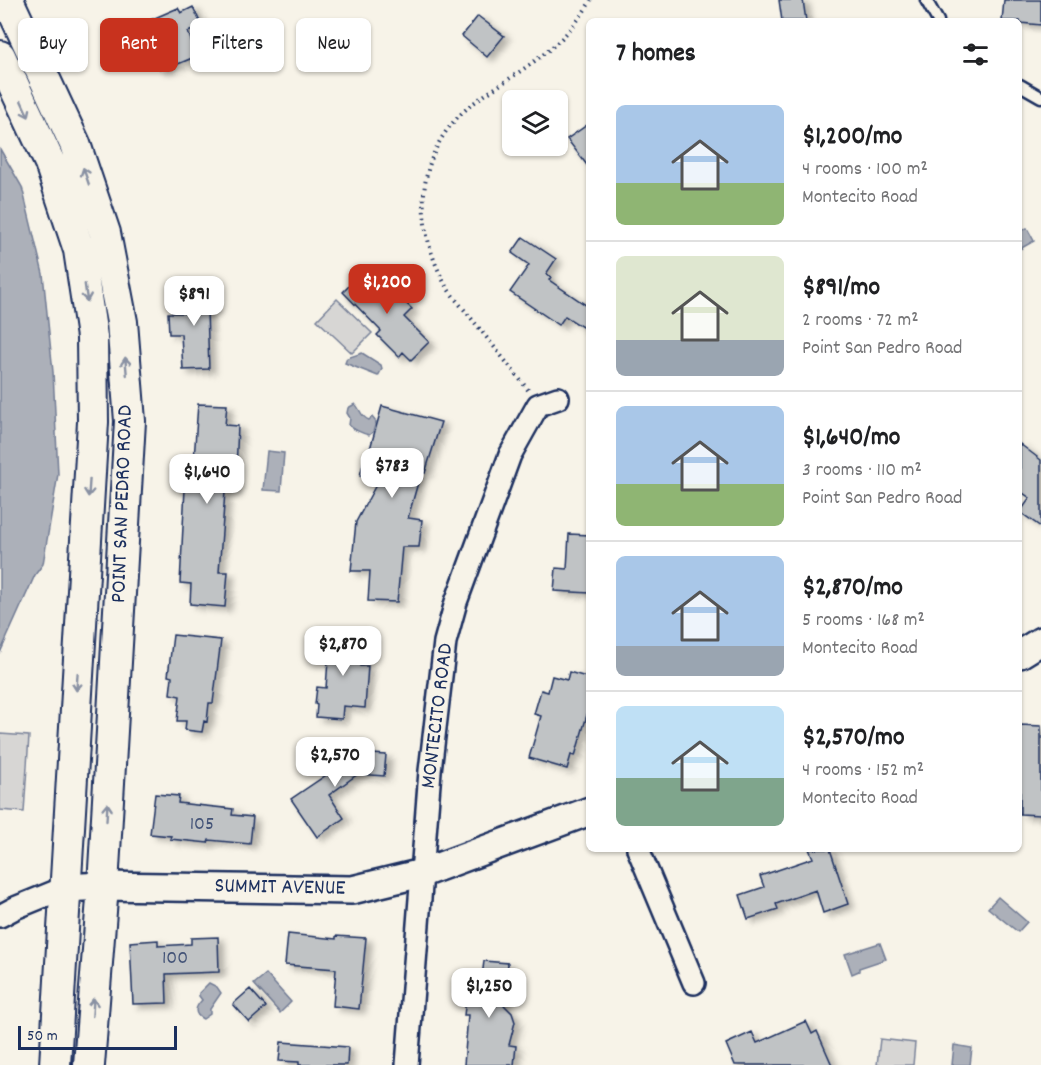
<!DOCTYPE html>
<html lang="en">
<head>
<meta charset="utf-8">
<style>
  body { margin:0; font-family:Dekko,sans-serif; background:#f2f2f2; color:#202124; height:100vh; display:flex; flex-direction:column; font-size:22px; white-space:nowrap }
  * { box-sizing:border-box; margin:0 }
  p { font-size:20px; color:#757577 }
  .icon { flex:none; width:33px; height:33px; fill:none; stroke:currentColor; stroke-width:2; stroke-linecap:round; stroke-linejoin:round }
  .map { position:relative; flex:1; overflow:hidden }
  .panel { position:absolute; left:586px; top:18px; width:436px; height:834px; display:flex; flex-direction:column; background:#fff; border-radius:9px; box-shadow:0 2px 4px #0004 }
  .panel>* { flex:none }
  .banner { position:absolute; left:18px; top:18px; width:478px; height:54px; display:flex; gap:12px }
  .buttons { position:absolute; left:502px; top:90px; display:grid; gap:12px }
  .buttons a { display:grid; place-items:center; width:66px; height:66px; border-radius:9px; background:#fff; box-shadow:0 2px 4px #0004; font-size:30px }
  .scale { position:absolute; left:18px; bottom:15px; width:159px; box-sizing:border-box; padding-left:6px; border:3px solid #1b2f5e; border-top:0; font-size:16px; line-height:21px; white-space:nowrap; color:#1b2f5e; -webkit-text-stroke:4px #f7f3e8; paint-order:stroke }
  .price { position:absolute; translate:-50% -51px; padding:0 14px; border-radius:12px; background:#fff; color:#222; font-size:20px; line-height:39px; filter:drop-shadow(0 2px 3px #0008) }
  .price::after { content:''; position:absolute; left:50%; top:36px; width:18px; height:14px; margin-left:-9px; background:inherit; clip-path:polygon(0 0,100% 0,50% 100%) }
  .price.selected { background:#c8321e; color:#fff }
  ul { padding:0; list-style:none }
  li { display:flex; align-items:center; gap:18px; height:150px; padding:0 30px }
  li+li { border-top:2px solid #e0e0e0 }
  li span { display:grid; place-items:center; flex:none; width:168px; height:120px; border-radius:9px; color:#555 }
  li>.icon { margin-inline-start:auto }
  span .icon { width:72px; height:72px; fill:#fffc; stroke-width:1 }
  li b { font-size:26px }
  h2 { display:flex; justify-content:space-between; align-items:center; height:72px; padding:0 30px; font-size:26px }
  .tag { padding:0 21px; border-radius:9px; background:#fff; box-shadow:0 2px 4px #0004; font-size:21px; line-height:54px }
  .tag.selected { background:#c8321e; color:#fff }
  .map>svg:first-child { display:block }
  .green { fill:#d7d6d4; stroke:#798299; stroke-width:1.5 }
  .water { fill:#acb0b9; stroke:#727c95; stroke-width:1.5 }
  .building { fill:#c0c3c5; stroke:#1b2f5e; stroke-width:1.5; filter:url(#shadow) }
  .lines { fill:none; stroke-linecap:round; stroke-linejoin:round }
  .service-casing { stroke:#1b2f5e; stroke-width:15 }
  .minor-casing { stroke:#1b2f5e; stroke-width:26 }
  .tertiary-casing { stroke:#1b2f5e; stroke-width:32 }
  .secondary-casing { stroke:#1b2f5e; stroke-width:34 }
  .path { stroke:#1b2f5e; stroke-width:4; stroke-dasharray:1.5 4.5; stroke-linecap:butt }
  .service { stroke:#f7f3e8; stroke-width:10 }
  .minor { stroke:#f7f3e8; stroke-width:21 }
  .tertiary { stroke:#f7f3e8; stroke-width:27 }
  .secondary { stroke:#f7f3e8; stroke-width:30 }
  .oneway { stroke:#8991a3 }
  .labels { text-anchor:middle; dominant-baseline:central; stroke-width:4.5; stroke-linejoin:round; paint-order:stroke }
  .number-label { font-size:20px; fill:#445478 }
  .street-label { font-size:22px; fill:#1b2f5e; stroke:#f7f3e8 }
</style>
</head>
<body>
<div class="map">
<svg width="1041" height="1065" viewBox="0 0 1041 1065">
  <defs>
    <filter id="shadow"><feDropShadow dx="6" dy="4" stdDeviation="3" flood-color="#0004"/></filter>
  </defs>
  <rect width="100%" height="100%" fill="#f7f3e8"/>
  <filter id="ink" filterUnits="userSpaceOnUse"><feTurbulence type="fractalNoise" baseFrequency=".0167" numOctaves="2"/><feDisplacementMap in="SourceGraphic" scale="12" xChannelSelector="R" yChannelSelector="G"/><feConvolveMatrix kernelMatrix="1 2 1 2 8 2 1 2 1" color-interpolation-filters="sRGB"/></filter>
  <g filter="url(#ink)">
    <path class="green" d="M337,299l35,34 -20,20 -35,-33z
      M0,734l29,2 -5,76 -24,-2z
      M880,1039l35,4 -2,22h-36z"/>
    <path class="water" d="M0,149l22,38 21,87 10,98 5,102 -15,90 -8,11 -35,78z
      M1027,228l7,13 -14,8v-18z
      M362,353l19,12 1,4 -4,7 -33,-13 2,-5z
      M355,404c6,5 5,13 14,16l3,-3 4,5 -3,10 -4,3c-5,-1 -17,-6 -20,-10l1,-7 -3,-5 1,-5z
      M267,451l17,2 -3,38 -18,-1z
      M998,897l29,25 -9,10 -30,-24z
      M880,943l6,16 -27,9v3l-7,3 -7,-20z
      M266,974l25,28 -11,11 -26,-29z
      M209,983l8,4 4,6 -11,16v5l-7,5c-10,-5 -8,-12 -1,-19l-3,-4v-3z
      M954,1045l18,3 -2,17h-18z"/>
    <path class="building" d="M779,0h24l3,21h-24z
      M1004,0h37v25l-21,-2v-2h-18z
      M193,7l9,19 -14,6 9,24 -31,13 -2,-2 -4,2 -19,-45 37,-16 3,5z
      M478,16l26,20 -17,21 -25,-21z
      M590,123v46l-23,-30z
      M523,237l33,22 -10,15 5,3 -2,3 41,28v24l-25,-16 -6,9 -49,-33 19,-27 -17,-12z
      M372,270l40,39 -8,8 25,25 -18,18 -8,-8 -4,5 -22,-22 4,-4 -38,-39 14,-14 4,4z
      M185,284h25l1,25 -4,1 2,59 -26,1 -2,-36h-12l-1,-21h18z
      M198,404l29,1 -2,20 13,1 -3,66h-10l-6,80h9l-3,35 -35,-3 1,-20 -11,-1 5,-94h-8l2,-22 5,1v-9h10z
      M382,406l59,16 -16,51 -4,-1 -13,46 14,2 -3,27h-17l-5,55 -29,-1 2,-30h-19l5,-49 22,-41 -18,-5 5,-20h3z
      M1020,444l21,16v67l-21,-15 10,-14 -10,-7z
      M569,534l21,1v58l-36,-2 2,-23 11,1z
      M330,632l32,2 -2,32h8l-3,42 -22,-2 -1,13 -26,-2 1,-12 -2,-1 2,-17 9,1z
      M173,635l48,5 -8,63h-4l-2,19 -3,-1 -2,11 -17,-2 1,-9h-9l3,-25 -10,-2 2,-17 -4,-1z
      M569,672l21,6v27l-15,51 -4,-1 -4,14 -38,-11 12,-42 -7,-2 7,-24 7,2 4,-16 15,4z
      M1020,725l21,1v89l-21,-1z
      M331,751l55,4 -2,21 -26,-2 -29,21 15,23 -27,19 -26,-38 38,-26z
      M155,794l24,2 -1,7 55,6 -1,6 21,2 -3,27 -41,-4 -1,3 -38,-4 1,-3 -21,-2z
      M809,849h21l18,55 -25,9 -7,-23 -40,14 2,5 -30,10 -8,-24 24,-8 -4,-11 53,-18z
      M288,934l48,5v-3l30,2 -7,71 -26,-3 3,-37 -51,-4z
      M218,937l1,35 -53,2 1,29 -34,1 -3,-62 28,-2v6l33,-2v-6z
      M484,961l24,2 -4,42 8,8 3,9 -6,23 7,1 -2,19h-50l4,-50h-4l2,-16h4l2,-23 10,1z
      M250,989l16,18 -17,15 -16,-18z
      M806,1021l6,13 5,-3 15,34h-97l-9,-21 26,-12 5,11z
      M281,1042l67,5 -1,18h-48v-3l-20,-1z"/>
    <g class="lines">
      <g class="service-casing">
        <path id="service" d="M926,0l12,21
          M1020,85l21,12"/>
      </g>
      <g class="minor-casing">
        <path id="minor" d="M638,849l56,134
          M0,916l15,-8 49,-20
          M407,1065l23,-294 15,-129 11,-40 54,-147 28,-50 20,-7"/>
      </g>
      <g class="tertiary-casing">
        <path id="tertiary" d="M1020,654l21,-13
          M64,888l39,-2 249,4 70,-17 168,-62"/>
      </g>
      <g class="secondary-casing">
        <path id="secondary" d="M8,0l67,144 30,89 17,89 8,99 -27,465 -14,179
          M0,56l50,107 29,87 13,87 1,85 -38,643"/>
      </g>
      <path class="path" d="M528,390c-18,-24 -38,-48 -57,-72 -8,-10 -18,-21 -25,-32 -36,-66 -31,-142 33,-187 43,-30 85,-51 112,-99"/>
      <use href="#service" class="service"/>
      <use href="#minor" class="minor"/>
      <use href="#tertiary" class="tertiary"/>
      <use href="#secondary" class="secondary"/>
    </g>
    <defs><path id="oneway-shaft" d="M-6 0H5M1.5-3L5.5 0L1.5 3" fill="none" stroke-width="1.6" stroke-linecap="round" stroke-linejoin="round" transform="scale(1.5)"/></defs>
    <g class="oneway">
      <use href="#oneway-shaft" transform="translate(25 109) rotate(65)"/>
      <use href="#oneway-shaft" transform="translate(86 176) rotate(-109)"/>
      <use href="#oneway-shaft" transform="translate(86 293) rotate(82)"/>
      <use href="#oneway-shaft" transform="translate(126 366) rotate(-95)"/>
      <use href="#oneway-shaft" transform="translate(89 488) rotate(94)"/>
      <use href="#oneway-shaft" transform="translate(77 682) rotate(94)"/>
      <use href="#oneway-shaft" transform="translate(107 812) rotate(-87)"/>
      <use href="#oneway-shaft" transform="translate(93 1007) rotate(-86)"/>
    </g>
  </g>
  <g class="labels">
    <g class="number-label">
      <text x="202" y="825">105</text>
      <text x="175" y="959">100</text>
    </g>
    <g class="street-label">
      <text transform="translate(123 504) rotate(-88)">POINT SAN PEDRO ROAD</text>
      <text transform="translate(438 716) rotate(-83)">MONTECITO ROAD</text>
      <text transform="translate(280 888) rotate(1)">SUMMIT AVENUE</text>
    </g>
  </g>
</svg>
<div class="buttons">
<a><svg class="icon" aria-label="layers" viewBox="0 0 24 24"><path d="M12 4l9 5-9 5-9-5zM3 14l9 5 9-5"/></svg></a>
</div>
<div class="scale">50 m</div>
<b class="price selected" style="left:387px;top:315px">$1,200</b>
<b class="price" style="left:194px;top:327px">$891</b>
<b class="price" style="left:392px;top:499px">$783</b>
<b class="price" style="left:207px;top:505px">$1,640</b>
<b class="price" style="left:343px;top:677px">$2,870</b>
<b class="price" style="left:335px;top:788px">$2,570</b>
<b class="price" style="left:489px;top:1019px">$1,250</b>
<div class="banner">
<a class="tag">Buy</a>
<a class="tag selected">Rent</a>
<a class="tag">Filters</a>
<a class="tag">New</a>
</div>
<section class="panel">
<h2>7 homes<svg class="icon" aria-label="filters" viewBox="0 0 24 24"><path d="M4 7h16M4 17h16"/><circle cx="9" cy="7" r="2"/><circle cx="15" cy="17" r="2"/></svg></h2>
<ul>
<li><span style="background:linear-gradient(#a9c7e8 65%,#8fb573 0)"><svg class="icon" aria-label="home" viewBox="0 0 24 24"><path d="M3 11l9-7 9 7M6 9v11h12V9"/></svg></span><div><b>$1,200/mo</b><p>4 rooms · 100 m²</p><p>Montecito Road</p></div></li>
<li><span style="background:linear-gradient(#dfe7d0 70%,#9aa5b1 0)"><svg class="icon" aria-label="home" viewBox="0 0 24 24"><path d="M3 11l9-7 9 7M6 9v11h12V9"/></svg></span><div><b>$891/mo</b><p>2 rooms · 72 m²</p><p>Point San Pedro Road</p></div></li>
<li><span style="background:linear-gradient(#a9c7e8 65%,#8fb573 0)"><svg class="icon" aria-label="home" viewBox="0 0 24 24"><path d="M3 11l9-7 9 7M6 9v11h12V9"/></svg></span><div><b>$1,640/mo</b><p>3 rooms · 110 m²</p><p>Point San Pedro Road</p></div></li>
<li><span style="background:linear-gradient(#a9c7e8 75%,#9aa5b1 0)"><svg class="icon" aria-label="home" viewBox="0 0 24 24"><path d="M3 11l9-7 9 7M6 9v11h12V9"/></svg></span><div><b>$2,870/mo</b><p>5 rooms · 168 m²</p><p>Montecito Road</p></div></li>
<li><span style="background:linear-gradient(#bfe0f5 60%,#7fa58c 0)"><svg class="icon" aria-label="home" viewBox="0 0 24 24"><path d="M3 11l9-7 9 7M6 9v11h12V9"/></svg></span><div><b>$2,570/mo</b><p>4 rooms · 152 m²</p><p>Montecito Road</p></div></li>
</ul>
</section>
</div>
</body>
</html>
